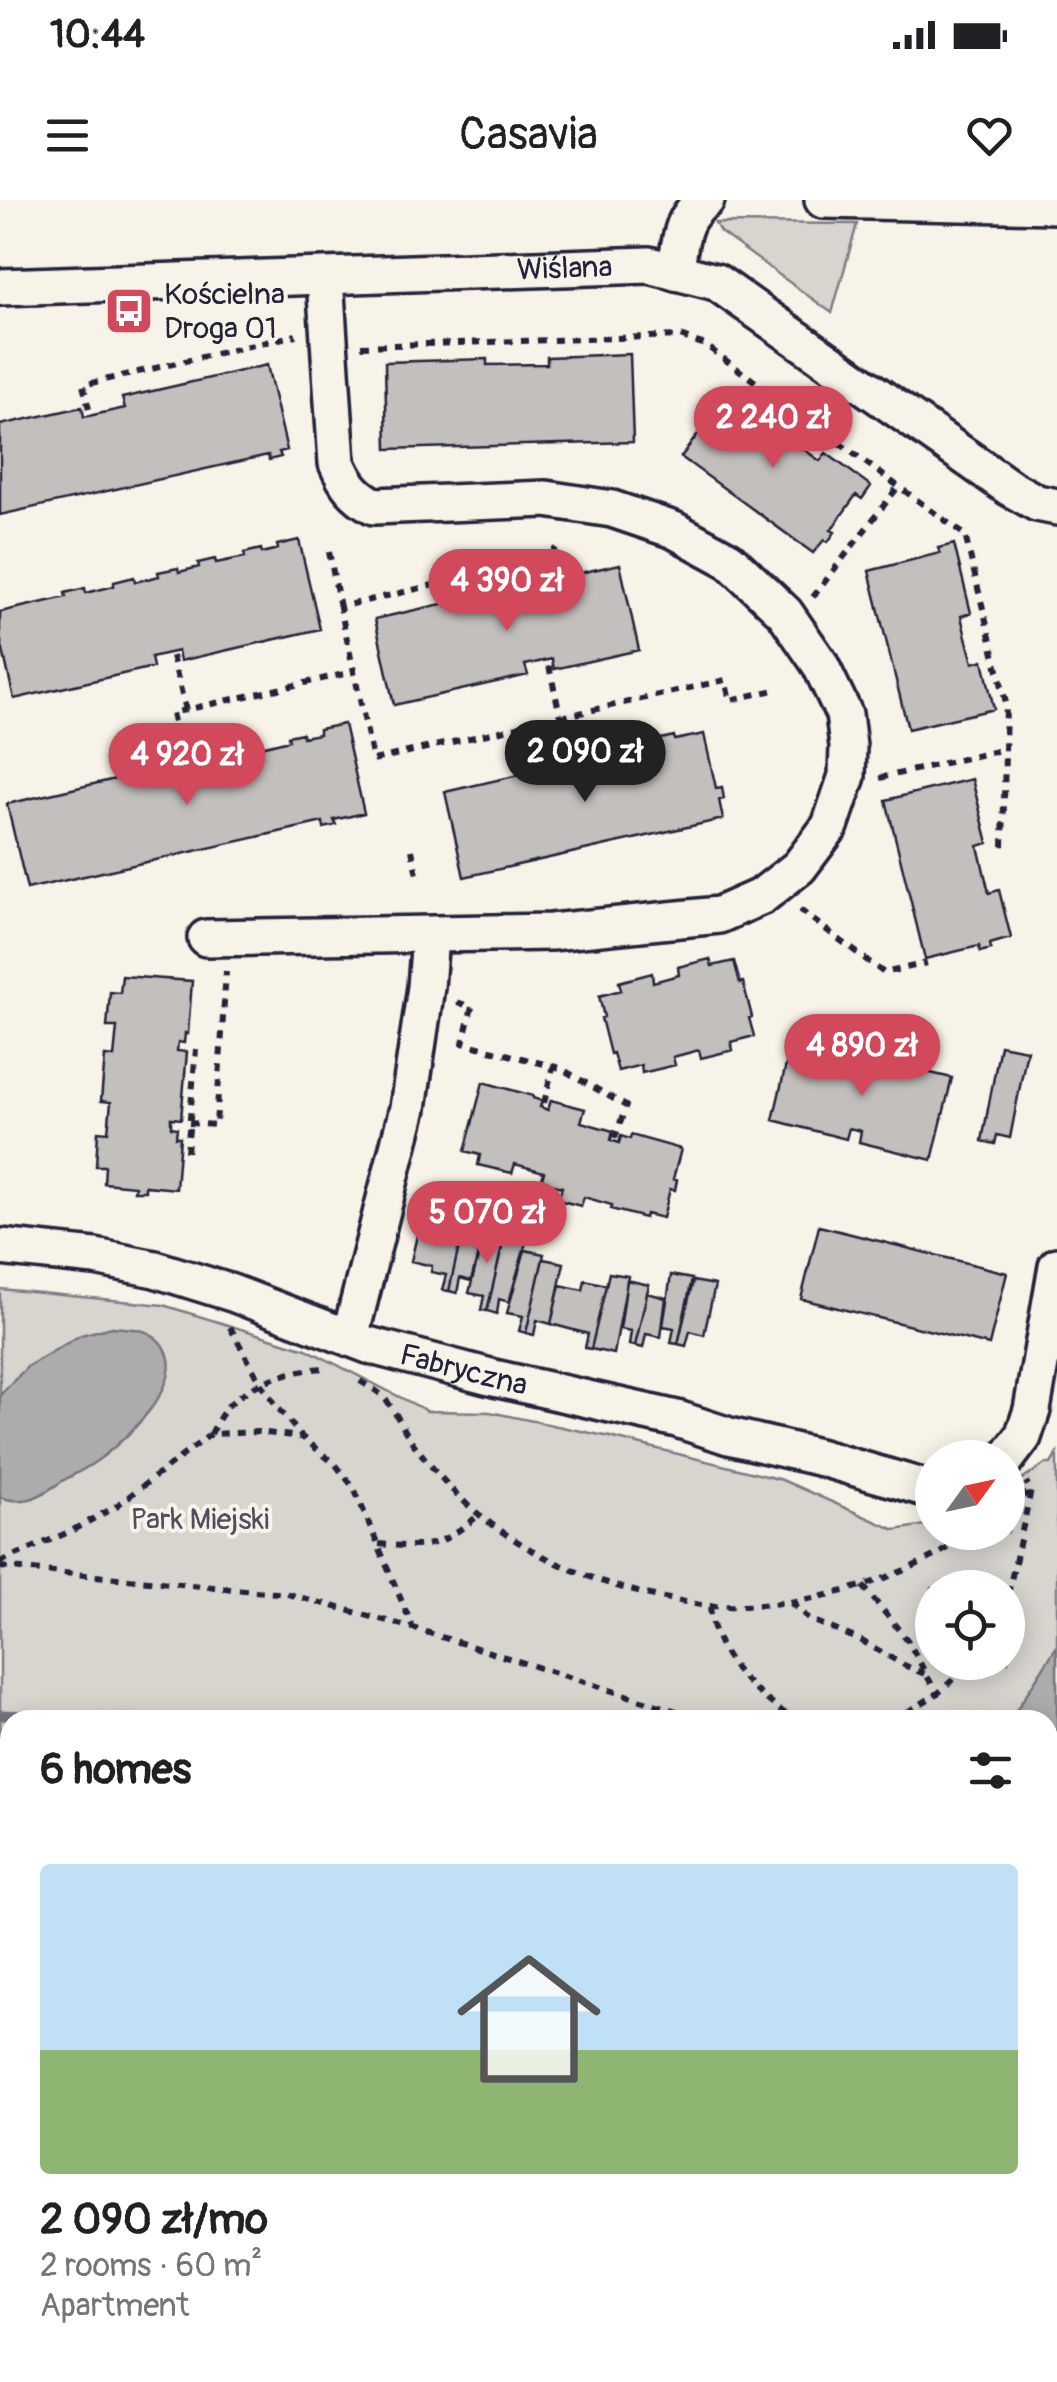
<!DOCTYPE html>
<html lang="en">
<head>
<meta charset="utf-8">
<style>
  body { margin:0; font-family:Pangolin,sans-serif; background:#f2f2f2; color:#202124; height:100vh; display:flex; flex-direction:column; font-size:38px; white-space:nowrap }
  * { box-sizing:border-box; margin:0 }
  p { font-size:32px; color:#757577 }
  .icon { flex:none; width:55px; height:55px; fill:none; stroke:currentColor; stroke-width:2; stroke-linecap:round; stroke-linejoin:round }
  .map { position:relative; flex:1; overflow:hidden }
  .sheet { position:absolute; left:0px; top:1510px; width:1058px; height:672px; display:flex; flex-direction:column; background:#fff; border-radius:30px 30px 0 0; box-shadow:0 5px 25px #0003 }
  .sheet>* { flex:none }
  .needle { width:65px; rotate:57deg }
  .buttons { position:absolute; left:915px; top:1240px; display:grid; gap:20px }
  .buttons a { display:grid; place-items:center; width:110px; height:110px; border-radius:50%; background:#fff; box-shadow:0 5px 25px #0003; font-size:50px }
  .price { position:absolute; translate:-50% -85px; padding:0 22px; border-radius:35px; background:#d1495b; color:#fff; font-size:32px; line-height:65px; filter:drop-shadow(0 2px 5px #0008) }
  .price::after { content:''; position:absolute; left:50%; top:60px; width:30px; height:22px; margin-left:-15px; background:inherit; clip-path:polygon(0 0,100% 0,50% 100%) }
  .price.on { background:#222; color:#fff }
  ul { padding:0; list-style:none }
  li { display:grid; align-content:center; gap:20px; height:530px; padding:0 40px }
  li span { display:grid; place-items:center; height:310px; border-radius:10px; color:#555 }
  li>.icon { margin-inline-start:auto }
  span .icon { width:180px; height:180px; fill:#fffc; stroke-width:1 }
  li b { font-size:42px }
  h2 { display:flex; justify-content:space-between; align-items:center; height:120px; padding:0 40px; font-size:42px }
  .status { display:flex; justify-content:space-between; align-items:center; height:70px; padding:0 50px; background:#fff; direction:ltr }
  .status svg { height:28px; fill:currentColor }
  header { display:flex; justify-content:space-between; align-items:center; height:130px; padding:0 40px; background:#fff; font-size:45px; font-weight:600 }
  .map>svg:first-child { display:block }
  .green { fill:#d8d5cf; stroke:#7d7c85; stroke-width:2.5; fill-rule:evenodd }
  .water { fill:#aeabad; stroke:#76747f; stroke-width:2.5 }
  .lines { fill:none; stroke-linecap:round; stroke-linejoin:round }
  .stream { stroke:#76747f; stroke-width:11 }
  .building { fill:#c2bfbd; stroke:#22223b; stroke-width:2.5 }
  .minor-casing { stroke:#22223b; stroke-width:42 }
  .path { stroke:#22223b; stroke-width:6; stroke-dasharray:8 8; stroke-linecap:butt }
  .minor { stroke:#f7f3e8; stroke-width:35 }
  .labels { text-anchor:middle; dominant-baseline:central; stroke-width:8; stroke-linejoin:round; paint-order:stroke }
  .street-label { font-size:30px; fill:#22223b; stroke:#f7f3e8 }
  .poi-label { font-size:30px; fill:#22223b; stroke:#f7f3e8; text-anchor:start }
  .park-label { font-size:30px; fill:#504f60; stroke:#f7f3e8 }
</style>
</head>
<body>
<div class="status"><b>10:44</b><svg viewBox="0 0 49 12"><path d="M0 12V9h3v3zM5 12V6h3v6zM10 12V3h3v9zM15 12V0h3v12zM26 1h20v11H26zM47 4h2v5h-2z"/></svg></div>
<header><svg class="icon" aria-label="menu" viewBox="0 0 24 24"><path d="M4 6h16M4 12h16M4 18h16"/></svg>Casavia<svg class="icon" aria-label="heart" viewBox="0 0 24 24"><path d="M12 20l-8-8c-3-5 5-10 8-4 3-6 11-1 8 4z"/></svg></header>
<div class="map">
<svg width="1057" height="2182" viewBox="0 0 1057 2182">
  <rect width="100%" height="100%" fill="#f7f3e8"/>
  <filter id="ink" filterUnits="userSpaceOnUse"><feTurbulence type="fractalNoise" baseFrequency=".01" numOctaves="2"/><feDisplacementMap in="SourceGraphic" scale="20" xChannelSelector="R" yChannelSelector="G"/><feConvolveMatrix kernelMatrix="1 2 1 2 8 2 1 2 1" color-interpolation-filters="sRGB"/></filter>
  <g filter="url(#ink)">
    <path class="green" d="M715,23l142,1 -25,89 -112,-81z
      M0,1089l163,16 143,44 121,62 63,1 120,25 172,43 113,50 37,-6v8h76v-43l37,-25h6l6,-10v747l-9,5v-486h-1038v215h-10zM932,1388h76v74h-76z"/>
    <path class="water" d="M112,1127c23,2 40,0 53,22 22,35 -42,93 -67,111 -11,8 -23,14 -34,20 -10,6 -22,16 -34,19 -10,2 -20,2 -30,-2v-102l28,-29 53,-31z
      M1057,1446v368l-9,3v-297h-38z"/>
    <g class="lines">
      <path class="stream" d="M0,1515l150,5"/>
    </g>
    <path class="building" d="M630,154l3,88 -246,7 -2,-87 102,-3v6l60,-1v-7z
      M267,165l20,85 -8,2 2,5 -12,3 -1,-5 -268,60v-90l82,-18 2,10 41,-9 -3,-10z
      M733,186l53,38 -6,8 40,29 6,-8 45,33 -9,13 -6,-4 -25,35 4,2 -7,10 -4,-2 -11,13 -132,-96z
      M299,340l21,89 -140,32 -2,-10 -27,6 2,10 -139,32 -14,-62v-25l66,-15 -1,-4 20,-5 1,5 28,-7v-4l20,-5 1,5 24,-6 -1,-4 20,-4 1,4 20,-5 -1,-4 17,-4 1,4 29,-6 -1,-4 17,-4 1,4 16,-4 -1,-4z
      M954,344l17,69 -10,3 4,17 8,30 10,-3 11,49 -86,20 -39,-158 71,-18 -2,-5z
      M620,364l19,86 -85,19 -2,-10 -27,6 3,10 -134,30 -19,-86z
      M344,524l20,89 -30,7 2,5 -12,3 -1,-6 -296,67 -20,-85 117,-27v-4l19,-4v4l33,-7 3,10 27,-6 -3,-14 19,-5 1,4 14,-3v-4l20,-5v5l32,-8 -1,-4 14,-3 1,4 16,-3v-5z
      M704,534l12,54 6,-1 2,12 -5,1 4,19 -259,58 -19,-85 104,-24 2,11 27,-7 -2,-10 15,-3 -1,-4 22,-5 1,4 19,-4 -2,-4 14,-3 1,4 13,-3 -1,-4 17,-4 1,4z
      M972,579l16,64 -10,3 11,47 10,-3 12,48 -21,6 1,5 -11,3 -1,-6 -54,13 -39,-159z
      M710,759l2,7 22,-5 6,22 3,-1 9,35 -3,1 5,18 -23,6 2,8 -32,8 -2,-8 -26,7 2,8 -33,8 -1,-8 -23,6 -5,-18 -3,1 -9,-36 3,-1 -5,-21 22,-6 -2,-8 33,-9 1,9 26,-7 -1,-8z
      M122,776l70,5 -4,53 -3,-1 -1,10 -6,-1 -1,9 10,1 -6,67 -10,-1v9l6,1 -1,9h4l-4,52 -31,-3v5h-11l1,-5 -31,-3 1,-17h-9l2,-35 10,1 3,-30 -10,-1 4,-45 9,1 3,-30h-10l3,-35 10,1z
      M792,839l74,18 -2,11 12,3 3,-10 73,17 -20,82 -73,-18 2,-11 -12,-3 -3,11 -73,-19z
      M1000,845l27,5 -17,88 -13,-3 -2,9 -13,-3z
      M483,882l50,14v2l9,3 -2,6 8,3 3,-10 34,9 -4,13 32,9 -2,9 8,3 2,-7 9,3 1,-4 50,14 -8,30 4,1 -2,10 -5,-1 -7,29 -17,-4 -1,4 -34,-9 1,-4 -28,-8 -3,9 -23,-6 4,-13 -21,-5 3,-10 -29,-8 -3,9 -34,-8 2,-10 -15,-4z
      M424,1005l42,10 -17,76 -7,-1 4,-15 -15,-3 1,-6 -21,-5z
      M466,1015l21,4 -16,62 -11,-3 -3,15 -8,-2z
      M819,1026l188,47 -18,72 -188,-46z
      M485,1029l20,5 -18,77 -6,-1 3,-14 -15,-3z
      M505,1034l22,5 -18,63 -10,-3 -2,15 -10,-3z
      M525,1050l19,4 -18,79 -7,-2 4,-15 -16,-3z
      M543,1059l21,4 -13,61 -14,-4 -3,15 -8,-2z
      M609,1073l19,3 -14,78 -23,-5z
      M671,1075l21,4 -14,65 -7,-1 3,-15 -11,-2z
      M585,1080l21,5 -15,64 -6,-1 3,-14 -37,-10 9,-39 23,5z
      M627,1080l22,5 -14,61 -6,-1 2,-14 -11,-2z
      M693,1081l22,4 -11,50 -14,-4 -4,15 -8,-2z
      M647,1093l19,5 -5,39 -15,-3 -3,14 -8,-2z"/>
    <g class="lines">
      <g class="minor-casing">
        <g id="minor">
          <path d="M823,0l234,5"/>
          <path d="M675,72c6,-30 4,-54 31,-72"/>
          <path id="s1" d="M0,87l649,-22 67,17 294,206 27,15 20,4"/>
          <path d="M206,738l345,-6 168,-17 43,-19 37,-29 31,-41 17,-50 1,-30 -4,-32 -24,-50 -35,-51 -56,-53 -55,-30 -62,-21 -66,-10 -172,7c-20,-11 -28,-22 -37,-43l-12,-185"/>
          <path id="s2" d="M0,1047l95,10 60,12 77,24 136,52 126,33 183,41 52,17 89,21 114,33"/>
          <path d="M350,1137l58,-229 18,-121 4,-51"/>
          <path d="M1007,1258l16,-21 9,-27 25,-144"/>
        </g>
      </g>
      <path class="path" d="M361,146l319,-10 25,9 260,190 41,168 -3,145
        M89,209l-6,-24 213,-50
        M556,348l-7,10 -209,49 33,153 352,-80 5,20 49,-11
        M329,352l11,55
        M813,397l85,-110
        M172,456l14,54
        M549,466l23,102
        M185,568l-13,-55 181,-41
        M880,578l125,-29
        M412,650l6,30
        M800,710l84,63 43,-10
        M457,802l15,5 -9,36 97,25 66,38 -11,32
        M544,903l9,-36
        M189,923l27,2 10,-154
        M187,952l9,-103
        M230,1127l31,57 18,25 23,28 34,28 18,23 59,140
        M360,1181c6,4 13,7 19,12 16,14 22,34 34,50 20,26 42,53 68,73 55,44 125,72 194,84 12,2 25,6 38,6 90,3 186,-22 260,-74
        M211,1234c5,-10 10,-20 17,-28 25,-25 63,-36 97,-38
        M1008,1308l22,-18
        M379,1344c51,5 60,3 100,-29
        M0,1362l71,-31 44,-24 96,-73 47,-2 43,5
        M0,1367l288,27 125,34 292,92
        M863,1386l45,55 29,53
        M1008,1394l23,-104 -5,-8
        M791,1403l18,16 53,22 42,24 23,10
        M710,1407c5,53 43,84 84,113
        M894,1520l43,-26 36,-32"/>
      <use href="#minor" class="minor"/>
    </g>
  </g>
  <defs>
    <g id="bus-square" transform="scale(2.5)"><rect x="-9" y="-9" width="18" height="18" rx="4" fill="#d1495b" stroke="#f7f3e8"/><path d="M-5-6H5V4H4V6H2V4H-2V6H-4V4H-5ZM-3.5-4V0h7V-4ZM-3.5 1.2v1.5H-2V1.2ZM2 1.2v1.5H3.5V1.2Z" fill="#fff"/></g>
  </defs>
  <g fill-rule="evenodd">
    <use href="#bus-square" x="129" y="111"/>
  </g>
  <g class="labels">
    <g class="street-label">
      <text stroke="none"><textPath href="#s1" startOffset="565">Wiślana</textPath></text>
      <text stroke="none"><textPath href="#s2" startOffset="482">Fabryczna</textPath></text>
    </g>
    <g class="poi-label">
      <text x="164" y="94">Kościelna<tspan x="164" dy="34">Droga 01</tspan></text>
    </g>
    <g class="park-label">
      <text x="200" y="1319">Park Miejski</text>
    </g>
  </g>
</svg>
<div class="buttons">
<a><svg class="needle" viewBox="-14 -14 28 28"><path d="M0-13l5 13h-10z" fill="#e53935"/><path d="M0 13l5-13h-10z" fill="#757577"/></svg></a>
<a><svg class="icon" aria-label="locate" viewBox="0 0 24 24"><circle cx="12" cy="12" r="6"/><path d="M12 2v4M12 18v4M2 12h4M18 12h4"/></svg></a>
</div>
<b class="price" style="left:773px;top:271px">2 240 zł</b>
<b class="price" style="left:507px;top:434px">4 390 zł</b>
<b class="price on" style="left:585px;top:605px">2 090 zł</b>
<b class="price" style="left:187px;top:608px">4 920 zł</b>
<b class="price" style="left:862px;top:899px">4 890 zł</b>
<b class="price" style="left:487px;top:1066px">5 070 zł</b>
<section class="sheet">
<h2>6 homes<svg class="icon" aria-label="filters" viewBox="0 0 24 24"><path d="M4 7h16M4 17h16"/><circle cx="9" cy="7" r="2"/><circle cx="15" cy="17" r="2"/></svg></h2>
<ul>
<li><span style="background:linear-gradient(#bfe0f5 60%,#8fb573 0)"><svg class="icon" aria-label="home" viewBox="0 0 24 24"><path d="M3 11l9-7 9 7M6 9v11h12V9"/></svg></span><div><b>2 090 zł/mo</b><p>2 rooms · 60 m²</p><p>Apartment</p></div></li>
</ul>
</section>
</div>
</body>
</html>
